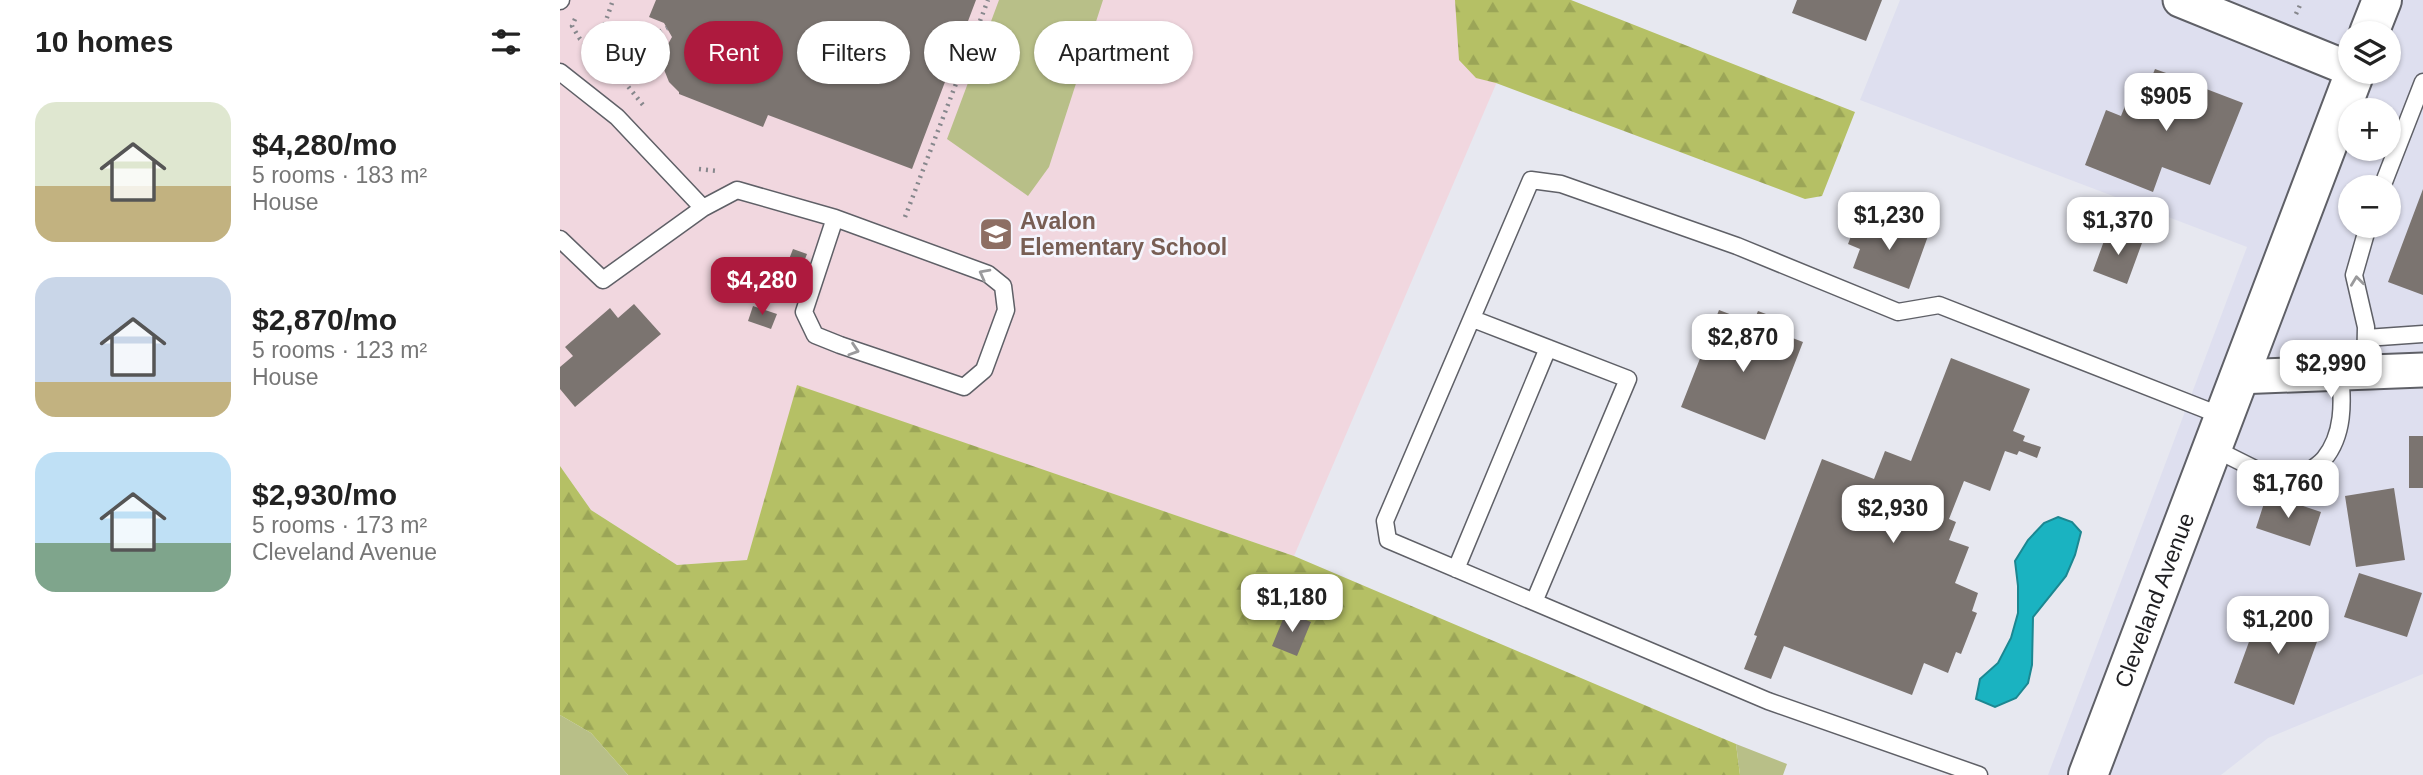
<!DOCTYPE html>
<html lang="en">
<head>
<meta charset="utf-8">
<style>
  body { margin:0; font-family:Helvetica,sans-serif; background:#f6f6f6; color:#222; height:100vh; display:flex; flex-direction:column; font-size:26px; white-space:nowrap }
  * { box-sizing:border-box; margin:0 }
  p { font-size:23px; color:#767676 }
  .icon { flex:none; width:38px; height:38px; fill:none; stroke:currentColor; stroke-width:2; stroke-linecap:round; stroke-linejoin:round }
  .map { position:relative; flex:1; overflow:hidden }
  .panel { display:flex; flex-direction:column; background:#fff; width:560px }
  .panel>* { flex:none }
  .banner { position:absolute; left:21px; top:21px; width:665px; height:63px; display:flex; gap:14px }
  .fabs { position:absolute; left:1778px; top:21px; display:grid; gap:14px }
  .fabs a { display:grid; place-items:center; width:63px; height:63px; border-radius:50%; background:#fff; box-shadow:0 2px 5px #0004; font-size:35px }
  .price { position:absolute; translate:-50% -60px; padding:0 16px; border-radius:14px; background:#fff; color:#222; font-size:23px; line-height:46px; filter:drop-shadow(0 2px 4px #0008) }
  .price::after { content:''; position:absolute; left:50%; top:42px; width:21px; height:16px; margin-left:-10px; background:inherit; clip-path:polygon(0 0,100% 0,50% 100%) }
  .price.selected { background:#ae1a3e; color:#fff }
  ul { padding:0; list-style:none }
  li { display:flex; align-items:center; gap:21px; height:175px; padding:0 35px }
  li span { display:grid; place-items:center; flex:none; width:196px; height:140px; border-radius:21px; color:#555 }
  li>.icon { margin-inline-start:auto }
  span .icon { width:84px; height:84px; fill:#fffc; stroke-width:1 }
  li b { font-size:30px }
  h2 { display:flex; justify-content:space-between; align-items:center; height:84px; padding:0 35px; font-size:30px }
  .pill { padding:0 24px; border-radius:32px; background:#fff; box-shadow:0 2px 5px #0004; font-size:24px; line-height:63px }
  .pill.selected { background:#ae1a3e; color:#fff }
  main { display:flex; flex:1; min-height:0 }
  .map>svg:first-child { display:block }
  .built { fill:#dedfef; fill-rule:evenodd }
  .education { fill:#f1d7df }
  .green { fill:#b8bf88 }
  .forest { fill:url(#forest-firs) }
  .water { fill:#1ab3c1; stroke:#1c8791; stroke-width:2 }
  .building { fill:#7b7470 }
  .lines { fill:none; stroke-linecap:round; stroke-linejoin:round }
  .lane-casing { stroke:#5f6067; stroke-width:19 }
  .street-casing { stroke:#5f6067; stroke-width:37 }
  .primary-casing { stroke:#5f6067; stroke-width:42 }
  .path { stroke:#86878c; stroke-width:4.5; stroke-dasharray:2 5; stroke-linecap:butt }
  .lane { stroke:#fff; stroke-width:16 }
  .street { stroke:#fff; stroke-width:33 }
  .primary { stroke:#fff; stroke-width:38 }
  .oneway { stroke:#9a9a9c }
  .labels { text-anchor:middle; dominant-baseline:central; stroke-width:5; stroke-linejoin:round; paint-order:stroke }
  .education-label { font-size:23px; font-weight:bold; fill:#785e54; stroke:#f5f5fd; text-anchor:start }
  .street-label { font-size:23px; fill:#1f1f22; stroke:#f5f5fd }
</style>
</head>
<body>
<main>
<section class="panel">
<h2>10 homes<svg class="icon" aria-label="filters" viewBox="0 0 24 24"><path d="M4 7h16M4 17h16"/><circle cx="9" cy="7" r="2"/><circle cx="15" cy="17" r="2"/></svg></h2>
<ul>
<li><span style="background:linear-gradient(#dfe7d0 60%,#c2b280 0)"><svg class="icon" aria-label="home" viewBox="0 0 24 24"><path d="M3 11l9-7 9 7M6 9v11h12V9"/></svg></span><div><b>$4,280/mo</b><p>5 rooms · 183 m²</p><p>House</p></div></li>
<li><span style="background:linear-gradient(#c9d6e8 75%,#c2b280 0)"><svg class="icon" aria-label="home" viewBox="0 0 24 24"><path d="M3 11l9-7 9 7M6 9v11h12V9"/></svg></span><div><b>$2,870/mo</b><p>5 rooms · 123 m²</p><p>House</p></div></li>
<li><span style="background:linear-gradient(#bfe0f5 65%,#7fa58c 0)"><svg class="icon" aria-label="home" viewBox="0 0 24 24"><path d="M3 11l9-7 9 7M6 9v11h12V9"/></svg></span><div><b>$2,930/mo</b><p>5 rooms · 173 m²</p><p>Cleveland Avenue</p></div></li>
</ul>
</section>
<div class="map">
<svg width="1863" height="775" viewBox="0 0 1863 775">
  <defs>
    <pattern id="forest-firs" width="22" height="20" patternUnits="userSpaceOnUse" patternTransform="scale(1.75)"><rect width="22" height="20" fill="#b5c065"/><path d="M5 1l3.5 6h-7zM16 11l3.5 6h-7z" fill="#9ba557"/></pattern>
  </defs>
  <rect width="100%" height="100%" fill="#e7e8f0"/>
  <path class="built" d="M1340,0h523v674l-155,64 -47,37h-173l199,-528 -387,-147zM1790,33h39v39h-39zM1790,110h39v39h-39zM1790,187h39v39h-39z"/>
  <path class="education" d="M0,0h972l-238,556 -496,-170 -51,174 -70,5 -86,-55 -31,-44z"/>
  <path class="green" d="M439,0h104l-54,167 -21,29 -81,-57z
    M0,715l31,18 37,42h-68z
    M1176,744l51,20 -4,11h-43z"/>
  <path class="forest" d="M895,0h116l284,112 -33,84 -17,3 -309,-116 -20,-5 -17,-18z
    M237,385l497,171 442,188 4,31h-1112l-37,-42 -31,-18v-249l31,44 86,55 70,-5z"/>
  <path class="water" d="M1498,517l14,5 9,10 -6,23 -9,21 -33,41 -1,48 -4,18 -12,15 -21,9 -19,-8 4,-20 18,-16 13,-25 7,-25v-27l-3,-25 13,-21 16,-17z"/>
  <path class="building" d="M96,0h320l-64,169 -144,-54 -5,12 -84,-33v-2l-10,-10 -6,-15 1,-16 8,-14 -8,-14 -15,-6z
    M1237,0h85l-16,41 -74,-28z
    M1595,69l25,9 1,-3 11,4 11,5 -2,3 42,16 -33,82 -48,-18 -9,25 -68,-27 21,-55 15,6 4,-10 13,5z
    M1863,189v106l-35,-13z
    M1312,216l56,20 -19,53 -56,-21 7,-19 -12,-5 5,-13 11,4z
    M1548,230l34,13 -15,41 -34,-13z
    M233,249l14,5 -7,18 -14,-5z
    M74,304l27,30 -86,73 -15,-18v-22l13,-11 -8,-9 45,-39 8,10z
    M193,306l24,8 -6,15 -23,-8z
    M1159,310l34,13 5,-12 16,6 -5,12 34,13 -38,98 -84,-33z
    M1391,358l79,31 -17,42 12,5 -2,5 18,6 -4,11 -18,-7 -2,4 -12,-4 -15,40 -26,-10 -15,38 7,3 -7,18 20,7 -14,36 23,10 -6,18 5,2 -16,41 -5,-2 -8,21 -24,-10 -12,32 -128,-49 -13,33 -27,-10 13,-33 -3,-1 68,-176 52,20 11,-28 26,10z
    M1849,436h14v52h-14z
    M1834,488l11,72 -49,7 -11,-71z
    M1707,494l54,18 -11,34 -54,-18z
    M1799,573l63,20 -15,44 -63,-20z
    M1702,606l60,22 -28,77 -60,-22z
    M726,612l25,10 -14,34 -25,-10z"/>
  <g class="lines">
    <g class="lane-casing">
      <path id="lane" d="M0,1l1,-1
        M0,72l57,45 86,91 -100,72 -43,-41
        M1822,187l41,-105
        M143,208l34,-18 98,28 153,56 15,12 3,24 -22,60 -20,17 -124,-42 -25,-10 -11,-23 31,-94
        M913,319l155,60 -94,223
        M1806,338l57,-4
        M1805,372l1,-45 -12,-52 14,-49
        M1653,448l54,27 30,5c8,-7 20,-13 27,-21 20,-24 19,-57 16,-86
        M896,569l92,-221
        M1419,775l-211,-74 -380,-161 -3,-19 146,-341 30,4 176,62 161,66 41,-7 283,111"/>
    </g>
    <g class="street-casing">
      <path id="street" d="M1620,0l170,69
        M1677,377l186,-7"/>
    </g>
    <g class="primary-casing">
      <g id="primary">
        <path d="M1809,33l13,-33"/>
        <path id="s1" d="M1528,775l267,-703"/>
      </g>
    </g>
    <path class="path" d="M1736,14l5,-11
      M15,19l-3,7 8,13 38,35 25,31
      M31,49l11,-17 11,-32
      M44,61l63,-33
      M139,169l19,2
      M345,217l83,-217"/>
    <use href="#lane" class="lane"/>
    <use href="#street" class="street"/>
    <use href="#primary" class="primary"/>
  </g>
  <defs><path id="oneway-chevron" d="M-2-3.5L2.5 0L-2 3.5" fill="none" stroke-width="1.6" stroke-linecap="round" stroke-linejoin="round" transform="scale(1.75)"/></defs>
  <g class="oneway">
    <use href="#oneway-chevron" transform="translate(424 274) rotate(-152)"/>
    <use href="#oneway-chevron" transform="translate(1797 281) rotate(-97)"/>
    <use href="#oneway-chevron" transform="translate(294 350) rotate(18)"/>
  </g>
  <defs>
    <g id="school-square" transform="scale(1.75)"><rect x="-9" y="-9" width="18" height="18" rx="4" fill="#8d6e63" stroke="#f5f5fd"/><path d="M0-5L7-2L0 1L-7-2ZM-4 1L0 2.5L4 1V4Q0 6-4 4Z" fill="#fff"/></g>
  </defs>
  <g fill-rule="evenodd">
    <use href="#school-square" x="436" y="234"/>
  </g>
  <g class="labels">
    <g class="education-label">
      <text x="460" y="221">Avalon<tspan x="460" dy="26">Elementary School</tspan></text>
    </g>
    <g class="street-label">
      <text stroke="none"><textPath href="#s1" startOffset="187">Cleveland Avenue</textPath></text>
    </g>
  </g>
</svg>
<div class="fabs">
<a><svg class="icon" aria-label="layers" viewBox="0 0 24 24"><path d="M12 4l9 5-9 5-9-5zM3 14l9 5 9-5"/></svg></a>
<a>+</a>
<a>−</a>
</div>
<b class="price" style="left:1606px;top:133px">$905</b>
<b class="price" style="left:1329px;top:252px">$1,230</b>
<b class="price" style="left:1558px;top:257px">$1,370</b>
<b class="price selected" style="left:202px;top:317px">$4,280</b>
<b class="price" style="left:1183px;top:374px">$2,870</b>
<b class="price" style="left:1771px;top:400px">$2,990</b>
<b class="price" style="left:1728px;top:520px">$1,760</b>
<b class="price" style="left:1333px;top:545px">$2,930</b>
<b class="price" style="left:732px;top:634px">$1,180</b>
<b class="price" style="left:1718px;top:656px">$1,200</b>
<div class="banner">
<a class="pill">Buy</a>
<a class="pill selected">Rent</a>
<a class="pill">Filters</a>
<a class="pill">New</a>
<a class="pill">Apartment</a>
</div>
</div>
</main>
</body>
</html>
